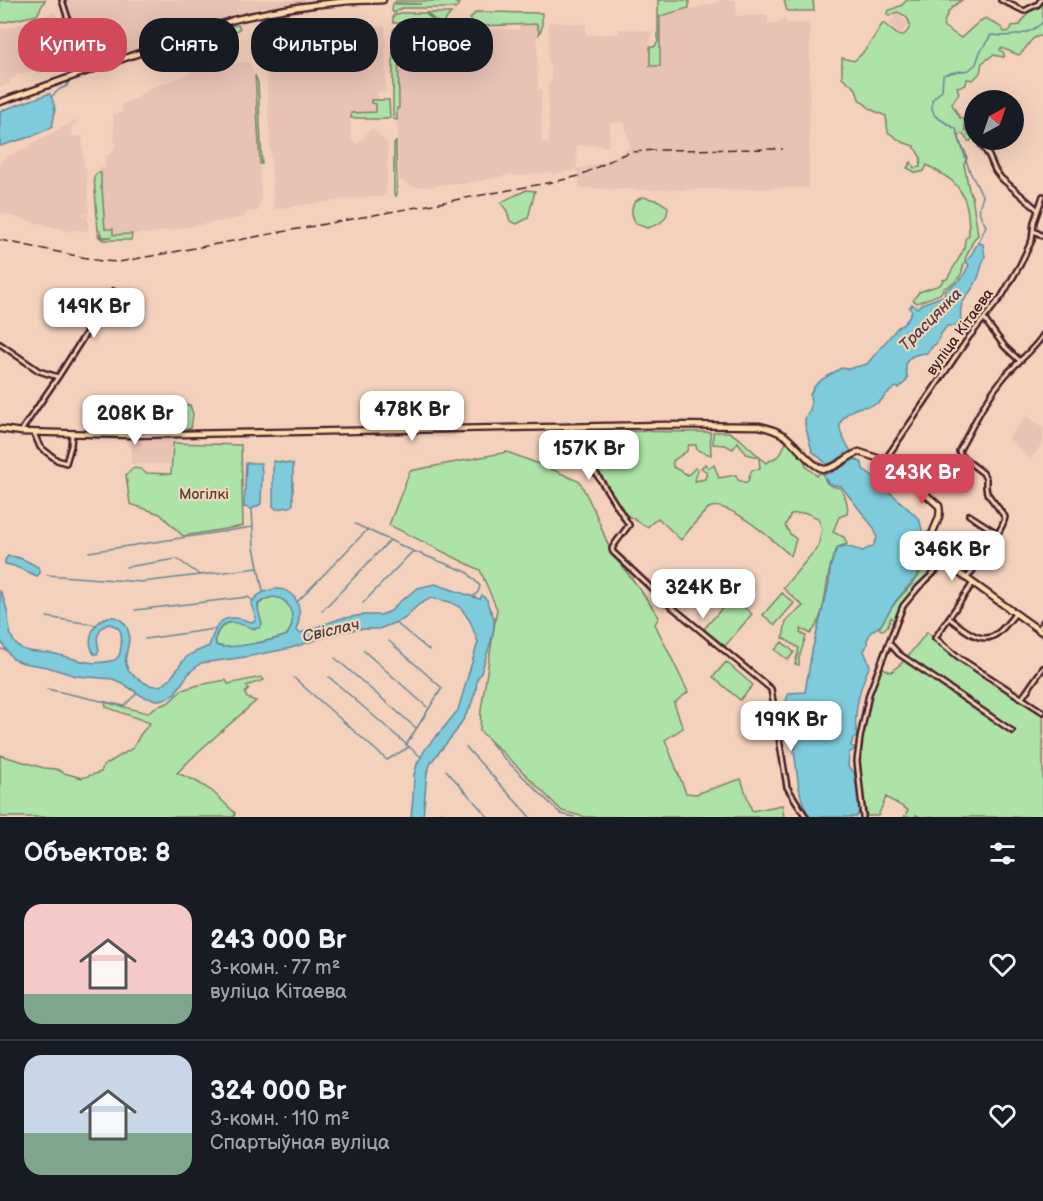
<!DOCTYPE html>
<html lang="ru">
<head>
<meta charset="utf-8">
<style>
  body { margin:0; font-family:"Balsamiq Sans",sans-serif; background:#242831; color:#f1f3f6; height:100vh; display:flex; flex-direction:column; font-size:22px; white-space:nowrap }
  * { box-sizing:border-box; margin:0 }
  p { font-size:20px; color:#9ea1a6 }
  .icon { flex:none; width:33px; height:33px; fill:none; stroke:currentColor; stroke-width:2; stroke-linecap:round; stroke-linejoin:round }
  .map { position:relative; height:817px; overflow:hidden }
  .panel { display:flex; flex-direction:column; background:#171b24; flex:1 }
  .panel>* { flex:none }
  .guide { position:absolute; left:18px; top:18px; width:600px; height:54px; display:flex; gap:12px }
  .needle { width:39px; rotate:40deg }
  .buttons { position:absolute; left:964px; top:90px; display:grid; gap:12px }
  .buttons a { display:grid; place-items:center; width:60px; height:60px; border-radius:50%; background:#171b24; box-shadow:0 6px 24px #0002; font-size:30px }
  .price { position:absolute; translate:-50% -51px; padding:0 14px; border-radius:12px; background:#fff; color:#222; font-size:20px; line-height:39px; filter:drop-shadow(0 2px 3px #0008) }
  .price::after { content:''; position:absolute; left:50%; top:36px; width:18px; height:14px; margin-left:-9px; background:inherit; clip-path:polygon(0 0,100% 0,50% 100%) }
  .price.active { background:#d1495b; color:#fff }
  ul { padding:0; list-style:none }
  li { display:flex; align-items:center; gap:18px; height:150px; padding:0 24px }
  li+li { border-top:2px solid #363941 }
  li span { display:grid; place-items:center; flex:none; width:168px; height:120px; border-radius:18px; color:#555 }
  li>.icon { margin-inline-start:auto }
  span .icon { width:72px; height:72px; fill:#fffc; stroke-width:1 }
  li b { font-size:26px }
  h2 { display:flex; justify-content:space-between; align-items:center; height:72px; padding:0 24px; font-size:26px }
  .pill { padding:0 21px; border-radius:24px; background:#171b24; box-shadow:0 6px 24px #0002; font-size:21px; line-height:54px }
  .pill.active { background:#d1495b; color:#fff }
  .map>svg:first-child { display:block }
  .built { fill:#e8c2b4; fill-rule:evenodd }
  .green { fill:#ade3a7; stroke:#7c8169; stroke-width:1.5 }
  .water { fill:#7dcbdb; stroke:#698695; stroke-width:1.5; fill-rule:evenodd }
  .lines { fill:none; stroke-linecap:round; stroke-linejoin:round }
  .stream { stroke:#698695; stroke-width:1.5 }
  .minor-casing { stroke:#4a1f2b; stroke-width:8 }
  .major-casing { stroke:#4a1f2b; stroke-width:9 }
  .minor { stroke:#f0d5b7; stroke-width:3 }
  .major { stroke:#fddcac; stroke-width:4.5 }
  .rail { stroke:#4a1f2b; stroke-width:1.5; stroke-dasharray:9 4.5; stroke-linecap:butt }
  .labels { text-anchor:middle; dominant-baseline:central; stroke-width:4.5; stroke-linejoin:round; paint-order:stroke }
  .street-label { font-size:15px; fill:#4a1f2b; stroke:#f0d5b7 }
  .park-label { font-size:15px; fill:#593c3e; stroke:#f0d5b7 }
  .water-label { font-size:16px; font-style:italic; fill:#54414e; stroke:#f0d5b7 }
</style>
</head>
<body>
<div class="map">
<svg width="1043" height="817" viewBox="0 0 1043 817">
  <rect width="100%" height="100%" fill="#f3d1bc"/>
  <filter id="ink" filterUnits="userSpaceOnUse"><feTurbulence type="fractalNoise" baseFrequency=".0167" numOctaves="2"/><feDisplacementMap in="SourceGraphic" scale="12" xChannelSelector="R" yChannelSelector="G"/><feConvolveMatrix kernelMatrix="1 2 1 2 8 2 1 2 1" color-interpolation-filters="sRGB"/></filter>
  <g filter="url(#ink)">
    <path class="built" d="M63,0h256l-55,7 -178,61z
      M722,0h14v16l32,-1v8h13v-4h5v4h24l-1,165 -160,2 -70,-2v-12l-3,-7 -23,6 -3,-3 -34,4 -3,-2 -50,10 -9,-1 -28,4h-14l-13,-8 -2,-70 2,-1 -1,-86h25l1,7h19v7l-4,1 1,13 4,1 1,3h16l4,-3v-20l2,-2h52v-4h18l1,64h4v8h-1l1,45 7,1 -1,-61h3v-12l-3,-9 1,-39 37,2v11l32,-1 2,-5 31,2 -1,35 11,1v-51l55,-13zM624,122l6,25 -27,16 -26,6 -1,-24 33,1 1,-23z
      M55,12l14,42 -22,9 2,7 -12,4 -2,-4 -17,5v-2l-4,5 -5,2 1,4 -10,3v-59h2l1,1 10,-3z
      M897,14l12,10 -8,10 -12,-10z
      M341,24l44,3 1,65h-8v24h-28l1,22 6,6 15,-16 15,15 1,11 -2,40 -4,1v2h-10l-1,-1 -97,13 -8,-136 25,-2 -1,-28 -3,-9z
      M208,62l5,4 33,-4 5,1v5h2l8,131 -3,12 -11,1v2l-2,1v2l-94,16 -49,2 -3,-67h6v-12h3l7,-8 -2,-34 9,-1v-9l16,-6 1,-3 9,-6 41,-15v-2z
      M76,120v4l-4,1v11h10l2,31h2l3,46 -8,1 1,2 6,-1v16l-16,-1 -4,2 -3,-2 -65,-17v-52l24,-13 5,2v-5z
      M1027,416l16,12v15l-13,16 -22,-21z
      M132,439l39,1 -1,24h-39z"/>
    <path class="green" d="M0,0h45l-8,15 -37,8z
      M658,0h31v8l-29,8v50h-10v-19h4l4,-5z
      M784,0h29l1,11h-27z
      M907,0h55c-14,10 -14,10 -19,26l18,12 19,-17 6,-3 16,10 2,4 6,-1 2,-5 8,-1 8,-13 11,-4 4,-6v34c-15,0 -13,11 -24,19l-18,-7 -1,2 4,3v4l-11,-2 -11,8 -2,10 -7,7 -6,-1 -1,6 -9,2 2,6 -7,11 8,14 4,1 1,11 2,-1 1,6 4,1 -1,5h-3l-6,-8 -3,2 1,9 5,7 2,7 -3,6 5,26 3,6 6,39 -4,4 -8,18 -5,18 -7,8 -10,5 -4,6 -23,9 -4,-3 6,-8 21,-7 3,-5 4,-1 17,-30 1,-10 4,-4c0,-20 -1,-40 -17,-54 -7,-6 -17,-11 -25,-16l-3,6 -7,2 -10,-5 4,-6 3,6 6,-1 1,-9 -7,-12 -12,-4 -14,-10 -2,-16 -14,-6 -13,-11 -3,-10 -14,-12v-19l12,3c13,-10 20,-25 29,-38l15,12 4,1c13,-8 8,-20 -5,-24l-8,4 -2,-2 1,-3 14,-6z
      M396,1h64l-4,2 3,1 -4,5v-1h-53l-8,5 -2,-2 1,-7h28l-27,-1z
      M476,12l66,1v14l-3,7 -2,-10 -60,2 -7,-7z
      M400,13h25l13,12h-14l-1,-3 -30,1v-7z
      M427,13h24l-9,11 -2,1z
      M238,25l2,3 -7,5 -59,20 -20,6 -4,-1 1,-6 72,-25z
      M395,28h3l1,80h-2v12l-4,-1v-88z
      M255,75l3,8 4,81h-2z
      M371,100h18l1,18 -3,1h-21v-1h-15v-5l25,-1v-8l-5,-1z
      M396,142l1,52 -1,2 -2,-3v-49z
      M97,173h4v16h1l3,40h8v6l19,-1 -1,6h-28l-4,-3 -1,-4 4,5 9,-1h-9l-2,-6h-2l-4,-54z
      M526,190l9,1 -7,27 -11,6 -7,-3 -3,-10 -6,-8c8,-6 17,-8 25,-13z
      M643,197l16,4 9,6c0,13 -9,18 -21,21l-11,-4c-6,-11 -7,-22 7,-27z
      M190,405l3,9 -2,14 -4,2h-85v-11l7,-13z
      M591,431l119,1 1,23 -14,-5 -1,-5h-7l-2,6 -14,10v6l15,8 7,-7 3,1 -3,12 10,-2 2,-7 -6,-4 4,-4 4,4 5,-3 5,13 17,-3 2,5 9,3 5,-13 8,-1 -1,-12 -13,-3 -8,-12 -5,7 -8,-4 -12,-1v-12h16l11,7 26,24 14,-8 6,-13c8,5 20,15 20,25l11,9 2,-3 6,1 -1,2c2,9 7,11 16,12 5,7 9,17 7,26l-8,3 -6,15 11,5 3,7 -9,3c-16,26 -7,64 -28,87l-2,-2 -7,-3 -1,4 6,3 -7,22v7l-4,-1 4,-16 -16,-10 3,-17 17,-15 -20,-18 35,-41 4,-18 -4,-11 -12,-5 -15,1 -6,12 5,8 6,5 -5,17c-14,-12 -63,-58 -82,-48 -5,3 -23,26 -28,32l-23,-22 -11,9 -22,-13 -36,-56 3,-10z
      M173,443l68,2 2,81 -60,10 -23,-22 -30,-10 -4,-29 7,-7 7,1 6,4 25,1z
      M507,452l40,15 33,15 15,30 16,40 28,36 20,29 -4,7 33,68 -14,11 9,25 -18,12 21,53 10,1 45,-15 11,32 30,-6 2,12h-199l-23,-6 -43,-43 -39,-37 1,-21 16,-101 -17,-39 -91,-45 21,-54z
      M927,532l4,1 -1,12 1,4 -4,2v3l-2,1 -2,-1 1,-7 -3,-11z
      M925,558h2l2,5 3,2 2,-1v-3l2,-2 3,1v3l-35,38 -9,24 -3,-2 1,-4 -2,-2c-2,6 -4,13 -10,13l-2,-2c5,-8 10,-17 16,-25 11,-14 29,-26 30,-45z
      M782,593l12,10 -19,22 -12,-10z
      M273,597c20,1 26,27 12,39 -15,4 -56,16 -69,9 -2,-12 7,-24 20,-23 7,1 13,5 19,7l4,-25 7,-5z
      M732,597l20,17 -27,32 -21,-17z
      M927,632l33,28 83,55v102h-123l-4,-2v2h-12l4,-7 -22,-13 -8,19h-11l-10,-51 14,-74 10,-24 10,5 13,-11z
      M782,642l12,10 -6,8 -13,-10z
      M726,662l27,23 -13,15 -27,-23z
      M261,677l3,3 -18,6 3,3 -4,4 2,5 9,3 -57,50 -22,22 17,7 18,11 23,22 -1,4h-232l-2,-3v-59l44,13 12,1 8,4 18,5 19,-6 2,-6 30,-18 7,-13 10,-12 -44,-16 -1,-5 42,11 9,-6 12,-4 14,-13 17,-5 27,-5 2,4z"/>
    <path class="water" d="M48,94h2c7,14 5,19 2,33l-19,9 -33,10v-35z
      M978,243l5,1 2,13c-4,7 -4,15 -8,23 -8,18 -19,18 -16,41l-6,5h-8l-6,8 -4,9 -4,3 -6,7c-12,1 -23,4 -21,17 1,4 2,6 1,10 -1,2 -6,6 -8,8l-3,-1c-1,1 -7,5 -8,6 -4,3 -6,8 -10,10 -6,4 -16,3 -23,6 -24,12 -15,25 -4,42l-23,14 -16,-14 -7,-26v-7l5,-8 1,-6 -1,-9 4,-8 7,-7 20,-12 7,1 19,-5 31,-37 7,-4 7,-12 -3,-3 3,-4 5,4 5,-4 21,-8 3,-6 9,-6 7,-6 7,-13 -3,-3c5,-5 7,-12 12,-19z
      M855,459l7,4 1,6 17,12 4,8 8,5 24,22 4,5 3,13 -3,1v4l3,3v5l-1,7 1,11 -7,12 -21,25 -14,23 -10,7 -4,8v5l-3,6 6,15c-9,16 -19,54 -12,71l-5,1 -2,8 3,1 1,2 -6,4 -1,14 6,5 4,21 1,20 -3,4h-47c-12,-23 -11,-42 -15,-66 5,-9 5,-23 0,-32 -2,-4 -7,-8 -8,-12 -2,-5 2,-11 3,-14l16,-1 7,-41 17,-67 1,-15 4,-14 4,-7 7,-2 18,5 10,-5 4,-8 -3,-10 -33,-42c-9,-1 -14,-1 -17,-10l6,-5 1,2z
      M273,461l20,3v40l-3,3 -14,2 -3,-3z
      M246,463h15l1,10 -1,31 -9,5 -8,-2z
      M8,556c11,0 21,6 30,11l2,6 -3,3 -23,-10 -9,-2v-4z
      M435,584l45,15 2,-4 5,5 1,5 6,13v9l-2,11 -11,35 -4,6 -1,11 -6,18 -13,22 -25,31 -5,11 -4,45h-12l2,-19 1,-23 3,-11 9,-16 20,-23 12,-15 20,-68 -8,-21 -9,-13 -11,-6 -19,-4 -13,7 -14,14 -25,10h-19l-19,3 -50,16 -45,9 -45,6 -11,9 -15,21 -7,5 -9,2 -8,-1 -9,-3 -20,-13 -9,-4 -37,-3 -29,-9 -24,-4 -10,-4 -7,-9 -6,-11v-49c4,9 7,17 8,27 1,7 1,16 5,23 8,15 28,11 42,14 24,5 33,13 60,6 5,-4 5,-7 6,-13 1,-12 2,-21 -13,-23l-7,4 -4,10 2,13 -2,3h-3c-13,-20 11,-48 28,-33 17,16 -3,34 6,48 2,4 6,7 10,9 5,4 10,8 17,8 17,1 21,-21 33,-30 6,-5 14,-6 21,-10 6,-16 8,-32 32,-27 5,1 8,3 13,3l2,-4 -5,-14c4,-8 10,-12 19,-14 26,-6 35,20 26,40l4,3 39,-14 23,-4h19l10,-4 7,-8 20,-15zM273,597c19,1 24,24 14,38 -12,5 -60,16 -71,10 -1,-6 -1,-10 3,-15 12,-18 26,1 40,-2l3,-4 -4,-15v-5l8,-5z"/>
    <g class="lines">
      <path class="stream" d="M51,97l9,-8 7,-3 1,-3
        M978,243l8,-17c-7,-12 -9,-17 -3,-29l-13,-25 -14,-43 -21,-13 -3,-7v-9l10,-10 1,-15 12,-3 14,-2 7,-6 4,-12 11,-17c20,2 37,1 52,-13
        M252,509l2,38 9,44
        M355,524l58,27 54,21 13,14 -2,6 -5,5
        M89,552l164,-25
        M126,567l51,-8 23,16
        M47,575l95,7 116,-14
        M297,602l70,-72
        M363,603l49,-51
        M135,610l113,-13 4,3
        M322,611l68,-71
        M47,617l49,8
        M396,623l33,27
        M145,639l70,-10
        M389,641l53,47 -36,57
        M0,649l6,1
        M363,650l64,57
        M335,658l81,70
        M329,677l92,80
        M294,678l93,82 22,-13
        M47,689l77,17 13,-13
        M491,743l13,15 57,56 13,3
        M466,747l64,70
        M446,770l42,47
        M441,812l5,5"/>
      <g class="minor-casing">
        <path id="minor" d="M62,0l23,72
          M1001,0l23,11 14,-7 3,-4
          M979,141l10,15 6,14 6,8 37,32
          M1034,231l9,5
          M984,319l21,28 14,13
          M0,344l39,27 19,6
          M571,427l12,26 46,72 -15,20 -2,4 1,3 53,50 105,87 16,98 19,30
          M22,432l1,-4 35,-51 55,-86
          M34,433l6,14 17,13 9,3 5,-17 1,-12
          M885,460l84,-123 33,-41 18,-31 12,-25 2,-18 9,-26
          M969,515l28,18
          M967,578c9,-12 37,-48 38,-61l-18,-24 -1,-6v-8l-3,-6 -22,-17 -2,-5c15,-27 25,-50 45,-74 12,-14 30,-27 39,-42
          M973,583l-38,55 26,21 82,53
          M949,618c14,10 33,30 50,14 6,-5 11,-12 16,-18
          M1038,630l5,-8
          M889,643l10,11 113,77
          M1022,698l21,-30
          M863,817l-6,-56 3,-23 9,-44 34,-88 15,-18 26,-25"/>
      </g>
      <g class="major-casing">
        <path id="major" d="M0,102l233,-82c36,-9 72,-15 108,-18 14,-2 28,-1 42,-2
          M0,429l22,3 108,3 536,-10 93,1c10,2 18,5 26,10 11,8 28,33 40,33 13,-1 22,-13 34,-17l30,10 50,44c5,21 -21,27 2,54l102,73"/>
      </g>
      <use href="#minor" class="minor"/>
      <use href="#major" class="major"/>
      <path class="rail" d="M0,240l101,21 18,1 439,-81 21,-5 43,-21 11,-3 21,-2 129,-1"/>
    </g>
  </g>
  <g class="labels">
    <g class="street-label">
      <text transform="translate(960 332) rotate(-54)">вуліца Кітаева</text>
    </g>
    <g class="park-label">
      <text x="204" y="494">Могілкі</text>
    </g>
    <g class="water-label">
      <text transform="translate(931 320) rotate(-45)">Трасцянка</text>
      <text transform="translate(331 631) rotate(-13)">Свіслач</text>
    </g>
  </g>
</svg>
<div class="buttons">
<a><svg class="needle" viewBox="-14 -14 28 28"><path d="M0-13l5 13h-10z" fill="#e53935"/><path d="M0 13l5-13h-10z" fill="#9ea1a6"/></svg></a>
</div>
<b class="price" style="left:94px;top:339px">149K Br</b>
<b class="price" style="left:412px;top:442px">478K Br</b>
<b class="price" style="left:135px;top:446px">208K Br</b>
<b class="price" style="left:589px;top:481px">157K Br</b>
<b class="price active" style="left:922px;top:505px">243K Br</b>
<b class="price" style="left:952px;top:582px">346K Br</b>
<b class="price" style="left:703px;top:620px">324K Br</b>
<b class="price" style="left:791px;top:752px">199K Br</b>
<div class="guide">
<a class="pill active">Купить</a>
<a class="pill">Снять</a>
<a class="pill">Фильтры</a>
<a class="pill">Новое</a>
</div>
</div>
<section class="panel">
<h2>Объектов: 8<svg class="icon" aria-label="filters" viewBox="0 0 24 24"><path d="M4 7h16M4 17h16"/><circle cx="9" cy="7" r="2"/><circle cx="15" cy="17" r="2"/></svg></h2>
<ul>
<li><span style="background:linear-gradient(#f6c9c9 75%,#7fa58c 0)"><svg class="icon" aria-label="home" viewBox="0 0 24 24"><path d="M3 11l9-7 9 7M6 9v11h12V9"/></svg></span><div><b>243 000 Br</b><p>3-комн. · 77 m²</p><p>вуліца Кітаева</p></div><svg class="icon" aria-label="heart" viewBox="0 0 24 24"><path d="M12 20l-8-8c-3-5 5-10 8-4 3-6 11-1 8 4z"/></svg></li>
<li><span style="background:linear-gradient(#c9d6e8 65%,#7fa58c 0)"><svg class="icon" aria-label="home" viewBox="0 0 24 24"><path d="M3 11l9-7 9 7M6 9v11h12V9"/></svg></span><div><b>324 000 Br</b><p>3-комн. · 110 m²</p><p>Спартыўная вуліца</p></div><svg class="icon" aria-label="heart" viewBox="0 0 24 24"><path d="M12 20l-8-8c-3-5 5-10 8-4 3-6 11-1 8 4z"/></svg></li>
</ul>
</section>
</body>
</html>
